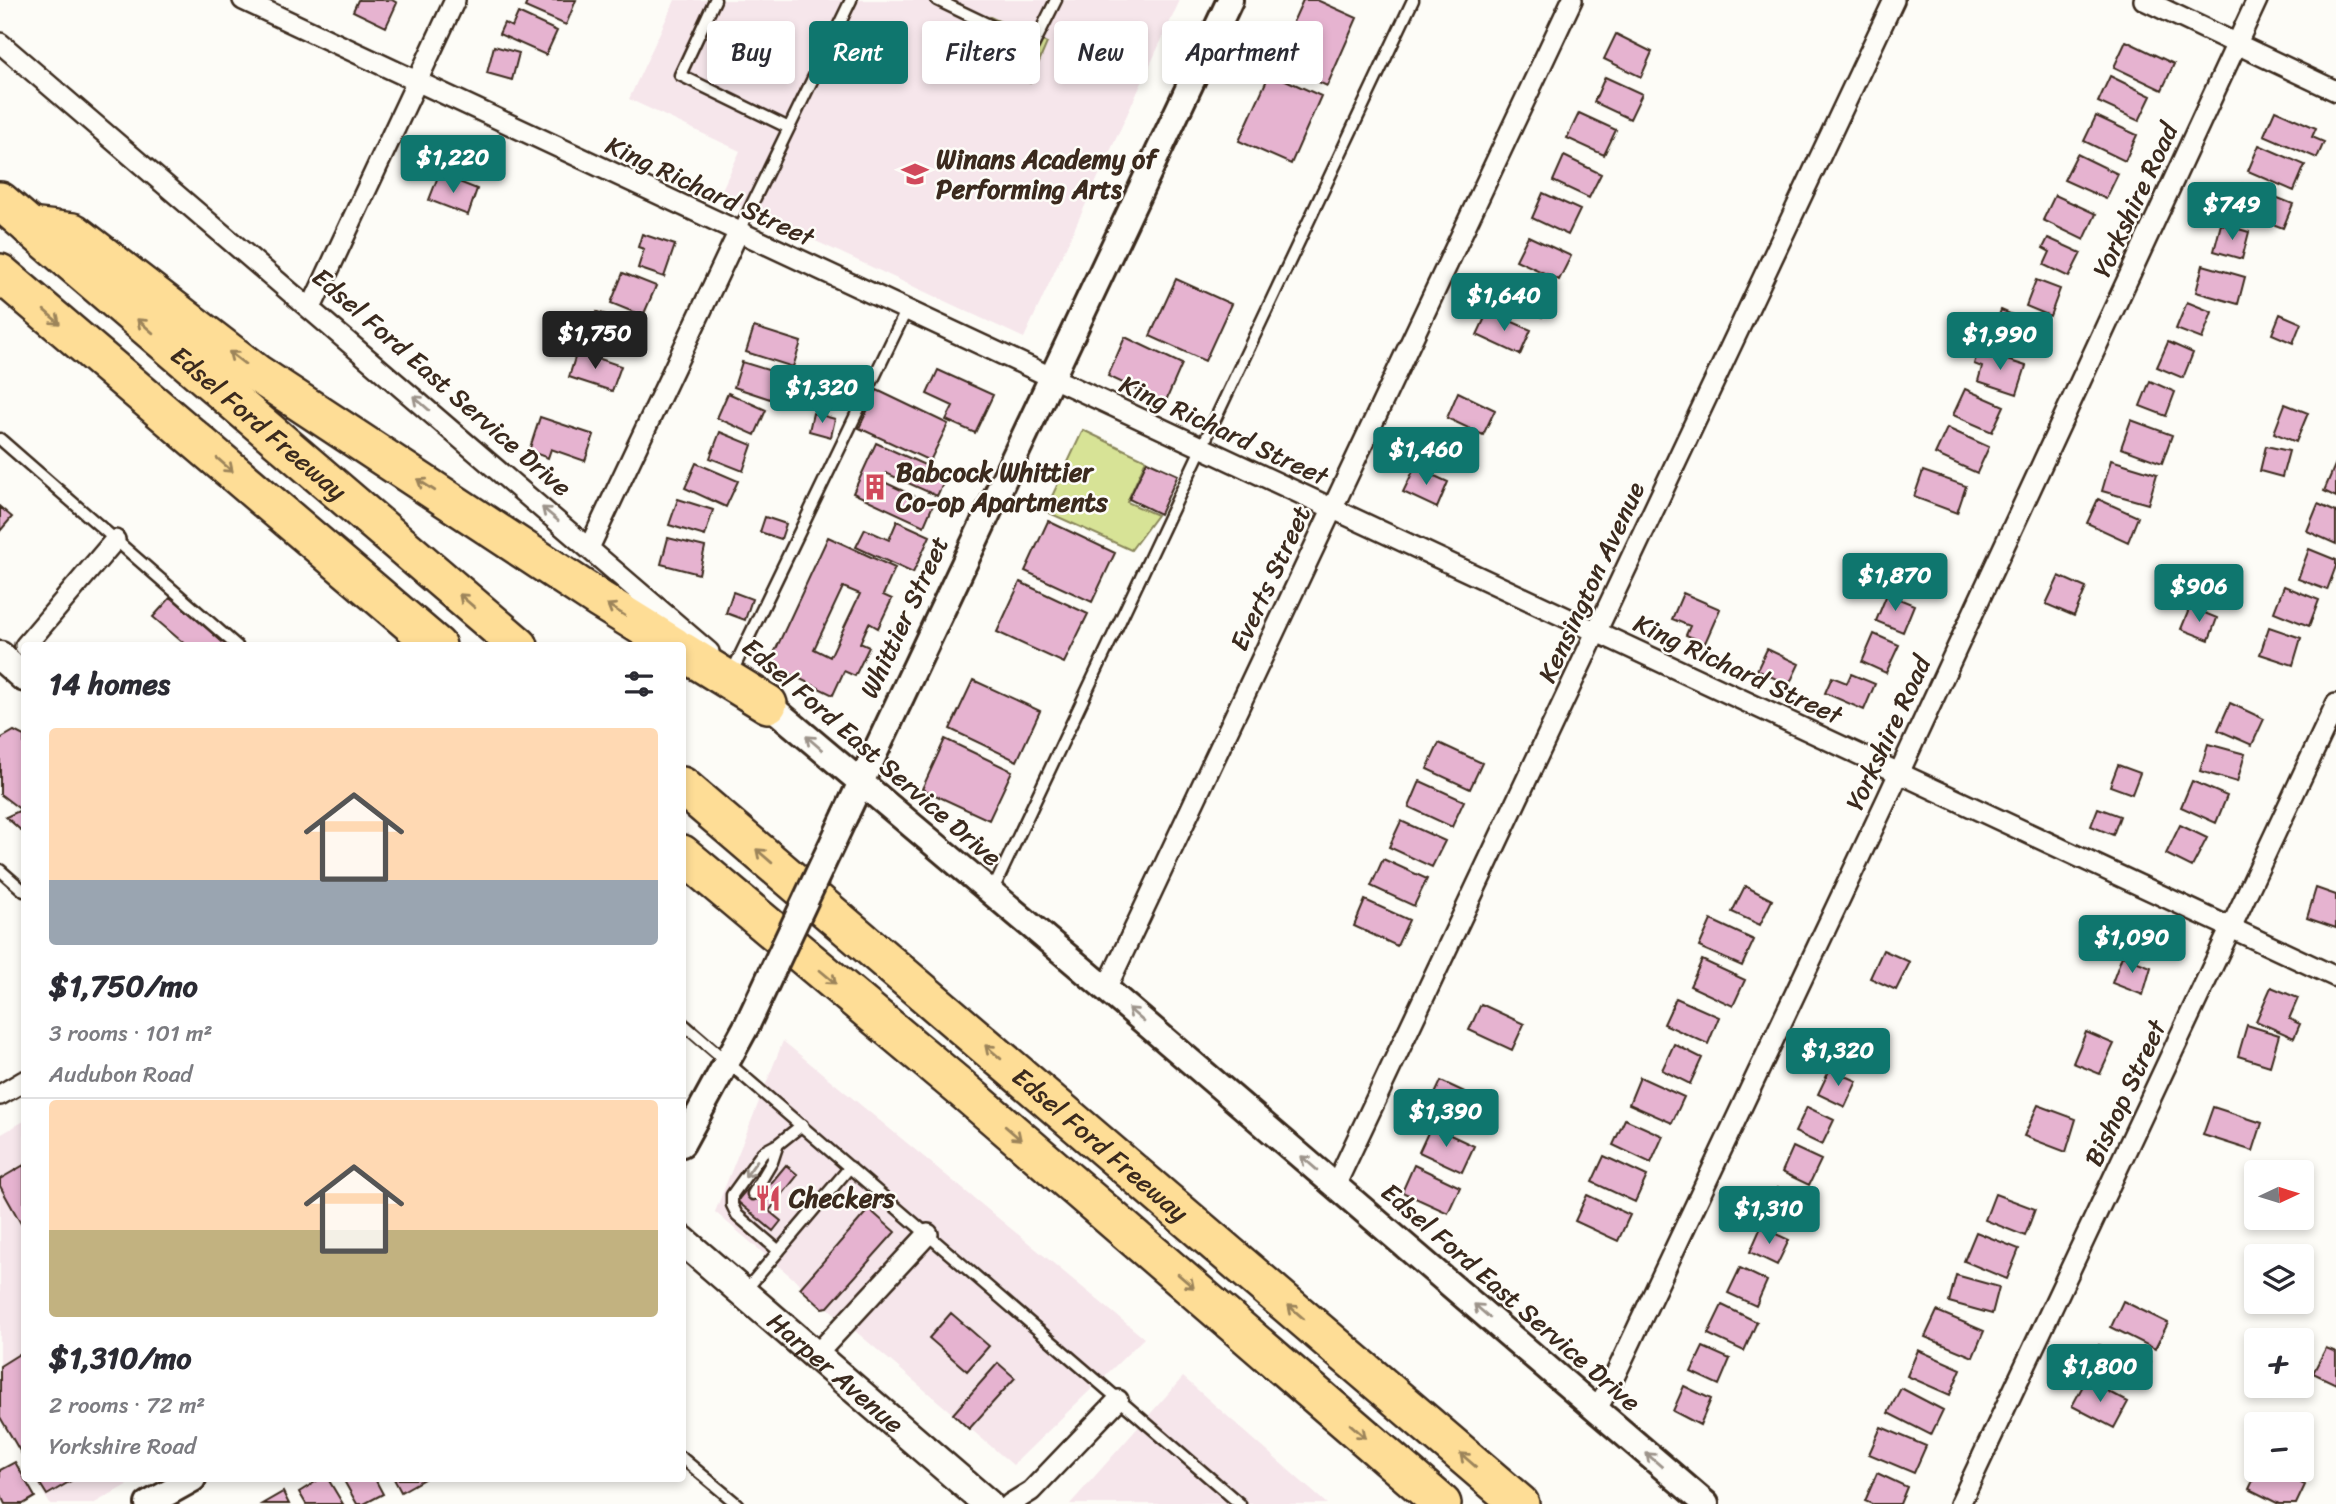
<!DOCTYPE html>
<html lang="en">
<head>
<meta charset="utf-8">
<style>
  body { margin:0; font-family:Sriracha,sans-serif; background:#f7f7f7; color:#2b2b33; height:100vh; display:flex; flex-direction:column; font-size:26px; white-space:nowrap }
  * { box-sizing:border-box; margin:0 }
  p { font-size:23px; color:#7c7c81 }
  .icon { flex:none; width:38px; height:38px; fill:none; stroke:currentColor; stroke-width:2; stroke-linecap:round; stroke-linejoin:round }
  .map { position:relative; flex:1; overflow:hidden }
  .drawer { position:absolute; left:21px; top:642px; width:665px; height:840px; display:flex; flex-direction:column; background:#fff; border-radius:7px; box-shadow:0 4px 10px #0003 }
  .drawer>* { flex:none }
  .hud { position:absolute; left:707px; top:21px; width:665px; height:63px; display:flex; gap:14px }
  .needle { width:46px; rotate:86deg }
  .controls { position:absolute; left:2244px; top:1160px; display:grid; gap:14px }
  .controls a { display:grid; place-items:center; width:70px; height:70px; border-radius:7px; background:#fff; box-shadow:0 4px 10px #0003; font-size:35px }
  .price { position:absolute; translate:-50% -60px; padding:0 16px; border-radius:7px; background:#0f766e; color:#fff; font-size:23px; line-height:46px; filter:drop-shadow(0 2px 4px #0008) }
  .price::after { content:''; position:absolute; left:50%; top:42px; width:21px; height:16px; margin-left:-10px; background:inherit; clip-path:polygon(0 0,100% 0,50% 100%) }
  .price.current { background:#222; color:#fff }
  ul { padding:0; list-style:none }
  li { display:grid; align-content:center; gap:14px; height:371px; padding:0 28px }
  li+li { border-top:2px solid #e1e1e2 }
  li span { display:grid; place-items:center; height:217px; border-radius:7px; color:#555 }
  li>.icon { margin-inline-start:auto }
  span .icon { width:126px; height:126px; fill:#fffc; stroke-width:1 }
  li b { font-size:30px }
  h2 { display:flex; justify-content:space-between; align-items:center; height:84px; padding:0 28px; font-size:30px }
  .chip { padding:0 24px; border-radius:7px; background:#fff; box-shadow:0 4px 10px #0003; font-size:24px; line-height:63px }
  .chip.current { background:#0f766e; color:#fff }
  .map>svg:first-child { display:block }
  .built { fill:#f6e6eb }
  .green { fill:#d7e396; stroke:#89865a; stroke-width:2 }
  .building { fill:#e6b3d0; stroke:#3b2a1e; stroke-width:2; fill-rule:evenodd }
  .lines { fill:none; stroke-linecap:round; stroke-linejoin:round }
  .service-casing { stroke:#3b2a1e; stroke-width:15 }
  .minor-casing { stroke:#3b2a1e; stroke-width:24 }
  .tertiary-casing { stroke:#3b2a1e; stroke-width:30 }
  .secondary-casing { stroke:#3b2a1e; stroke-width:33 }
  .motorway-casing { stroke:#3b2a1e; stroke-width:42 }
  .service { stroke:#fdfcf7; stroke-width:10 }
  .minor { stroke:#fdfcf7; stroke-width:19 }
  .tertiary { stroke:#fdfcf7; stroke-width:24 }
  .secondary { stroke:#fdfcf7; stroke-width:28 }
  .motorway { stroke:#fedd96; stroke-width:37 }
  .tertiary-bridge-casing { stroke:#3b2a1e; stroke-width:30; stroke-linecap:butt }
  .tertiary-bridge { stroke:#fdfcf7; stroke-width:24 }
  .oneway { stroke:#9c845a }
  .oneway2 { stroke:#9c938a }
  .labels { text-anchor:middle; dominant-baseline:central; stroke-width:5; stroke-linejoin:round; paint-order:stroke }
  .poi-label { font-size:26px; font-weight:bold; fill:#3b2a1e; stroke:#fdfcf7; text-anchor:start }
  .street-label { font-size:26px; fill:#3b2a1e; stroke:#fdfcf7 }
</style>
</head>
<body>
<div class="map">
<svg width="2336" height="1504" viewBox="0 0 2336 1504">
  <rect width="100%" height="100%" fill="#fdfcf7"/>
  <filter id="ink" filterUnits="userSpaceOnUse"><feTurbulence type="fractalNoise" baseFrequency=".0143" numOctaves="2"/><feDisplacementMap in="SourceGraphic" scale="14" xChannelSelector="R" yChannelSelector="G"/><feConvolveMatrix kernelMatrix="1 2 1 2 8 2 1 2 1" color-interpolation-filters="sRGB"/></filter>
  <g filter="url(#ink)">
    <path class="built" d="M675,0h505l-156,338 -305,-142 21,-45 -111,-52z
      M783,1041l361,297 -131,127 -298,-253z
      M24,1121v339l-24,-43v-282z
      M1183,1377l144,127h-257z
      M35,1479h102l-44,25h-43z"/>
    <path class="green" d="M990,17l57,26 -17,40 -58,-26z
      M1083,430l63,30 -19,42 30,13 -26,35 -86,-39z"/>
    <path class="building" d="M358,0h34l5,3 -11,24 -33,-16z
      M528,0h48l-10,25 -41,-18z
      M1303,0h14l40,18 -30,68 -52,-24z
      M518,13l39,18 -11,24 -47,-21 5,-11 8,4z
      M1616,34l36,18 -11,25 -37,-18z
      M2126,41l48,23 -12,26 -48,-23z
      M494,46l25,7 -7,27 -25,-7z
      M1270,73l51,23 -30,68 -52,-23z
      M2110,76l41,20 -12,25 -41,-19z
      M1605,77l37,17 -12,25 -36,-17z
      M2275,110l41,18 -4,9 12,5 -7,16 -53,-23z
      M1579,113l37,17 -12,25 -37,-17z
      M2096,116l41,19 -12,26 -41,-20z
      M2259,145l46,20 -11,26 -46,-20z
      M2077,154l41,20 -12,25 -42,-19z
      M1564,156l37,18 -12,24 -36,-17z
      M439,174l38,15 -9,26 -39,-15z
      M2243,184l50,20 -10,24 -21,-8 -1,3 -29,-11z
      M1543,193l37,17 -12,25 -36,-17z
      M2055,195l41,19 -12,26 -41,-20z
      M2221,224l28,8 -7,27 -28,-8z
      M642,234l33,11 -11,32 -26,-9 6,-19 -6,-2z
      M1528,236l43,20 -12,24 -43,-20z
      M2048,238l33,15 -12,24 -25,-12 6,-13 -7,-4z
      M2203,265l42,12 -7,27 -42,-12z
      M623,273l33,13 -13,30 -32,-13z
      M1510,273l43,20 -11,24 -43,-20z
      M1176,279l55,25 -26,57 -55,-25z
      M2036,280l24,9 -10,27 -24,-10z
      M2187,302l25,10 -10,27 -26,-10z
      M2001,310l42,18 -12,27 -41,-18z
      M1488,311l43,19 -11,25 -43,-20z
      M597,312l38,12 -8,29 -45,-14 5,-17 6,2z
      M2280,314l21,9 -8,20 -21,-9z
      M754,327l47,15 -8,25 -47,-15z
      M1125,337l57,27 -17,39 -57,-27z
      M2168,342l25,11 -10,25 -26,-11z
      M577,351l44,15 -9,25 -43,-14z
      M1978,351l48,15 -9,28 -39,-13 4,-14 -8,-3z
      M742,362l52,16 -9,26 -51,-17z
      M938,370l55,25 -18,38 -29,-13 7,-14 -26,-12z
      M2150,381l25,11 -9,24 -26,-10z
      M1965,389l39,17 -12,26 -39,-17z
      M877,390l71,34 -18,37 -71,-33z
      M1458,392l37,18 -12,25 -36,-17z
      M728,393l38,17 -11,25 -38,-17z
      M2285,404l23,9 -12,29 -22,-9z
      M813,413l22,6 -4,18 -22,-6z
      M540,417l54,18 -9,26 -34,-12 -3,9 -19,-7z
      M2131,420l41,15 -10,28 -41,-15z
      M1947,428l42,19 -12,26 -42,-19z
      M720,432l32,13 -9,26 -33,-13z
      M876,443l71,32 -10,21 -51,-23 -4,8 51,24 -9,21 -71,-33z
      M2266,446l23,5 -7,26 -22,-6z
      M2111,460l46,14 -9,30 -46,-13z
      M1147,461l31,14 -18,39 -31,-15z
      M696,463l42,18 -12,26 -41,-19z
      M2335,465l1,1v31l-12,-6z
      M1415,467l33,15 -11,26 -34,-16z
      M1923,471l43,15 -9,27 -43,-16z
      M678,499l35,11 -8,26 -36,-11z
      M2098,499l40,18 -10,25 -41,-19z
      M2318,504l18,8v32l-29,-13z
      M0,507l12,10 -12,14z
      M765,517l21,7 -5,15 -21,-7z
      M897,521l33,15 -17,37 -57,-26 9,-18 24,11z
      M1048,521l67,32 -23,49 -67,-31z
      M828,537l67,31 -12,27 9,4 -14,29 -9,-5 -9,20 9,4 -14,29 -11,-5 -11,24 -64,-31zM843,587l17,7 -30,63 -16,-8z
      M668,538l37,9 -6,27 -38,-10z
      M2309,549l27,11v6l-9,24 -29,-11z
      M2059,576l27,12 -12,28 -28,-12z
      M1020,582l68,32 -24,49 -67,-31z
      M2284,586l35,14 -10,26 -35,-14z
      M733,592l19,7 -7,21 -19,-7z
      M1683,593l37,16 -15,34 -19,-8 4,-9 -18,-7z
      M1887,594l27,11 -11,27 -27,-11z
      M171,597l56,49h-40l-34,-29z
      M2190,607l27,11 -8,22 -28,-11z
      M2269,627l32,11 -8,27 -33,-11z
      M1874,634l25,11 -13,28 -24,-11z
      M1767,649l32,15 -10,21 -32,-15z
      M1851,674l24,10 -11,26 -39,-17 7,-16 15,6z
      M973,680l67,31 -23,50 -67,-32z
      M2230,703l34,16 -12,26 -34,-15z
      M14,731l10,5v97l-18,-16 15,-7 -21,-16v-55z
      M945,739l67,32 -23,49 -67,-31z
      M1439,743l43,20 -12,26 -43,-20z
      M2208,744l37,10 -8,28 -37,-11z
      M2118,765l22,8 -8,21 -22,-8z
      M1420,781l44,20 -12,26 -43,-20z
      M2192,781l35,15 -11,27 -35,-16z
      M2098,808l22,8 -7,19 -22,-9z
      M1401,821l44,20 -13,26 -43,-20z
      M2180,825l27,13 -15,29 -26,-13z
      M1383,859l44,20 -13,27 -43,-20z
      M1745,886l27,14 -12,25 -28,-13z
      M2316,888l20,7v33l-29,-10z
      M1365,900l44,20 -12,26 -43,-20z
      M1711,920l43,20 -12,26 -43,-19z
      M1883,950l27,12 -14,28 -26,-12z
      M2122,956l29,11 -8,28 -31,-12z
      M1702,960l43,20 -12,26 -43,-20z
      M2271,987l27,11 -9,21 11,5 -6,14 -38,-17z
      M1676,998l43,19 -11,27 -44,-20z
      M1481,1004l43,20 -12,26 -43,-20z
      M2247,1025l32,10 -9,31 -32,-10z
      M1848,1028l37,17 -12,26 -37,-17z
      M2086,1032l28,12 -14,30 -27,-11z
      M1674,1044l28,14 -12,26 -28,-14z
      M1830,1069l27,12 -12,26 -27,-13z
      M1640,1077l44,20 -12,26 -43,-19z
      M1441,1081l43,20 -12,26 -43,-20z
      M2038,1105l38,14 -10,33 -42,-16z
      M1807,1107l27,13 -12,25 -27,-13z
      M2213,1107l49,16 -9,28 -50,-16z
      M1625,1119l38,17 -12,27 -38,-18z
      M1431,1126l43,20 -12,26 -43,-20z
      M1793,1147l28,13 -12,25 -27,-13z
      M1604,1156l43,20 -12,26 -43,-20z
      M24,1165v64l-24,-43v-7z
      M786,1165l12,10 -29,36 12,10 -8,10 -36,-30 10,-12 11,10z
      M1414,1165l46,22 -12,26 -46,-21z
      M1778,1188l28,13 -12,25 -28,-12z
      M1995,1194l40,15 -10,27 -40,-16z
      M1587,1195l43,20 -12,26 -43,-20z
      M869,1209l26,23 -67,75 -6,1 -22,-20z
      M1761,1227l28,13 -12,25 -27,-13z
      M1976,1232l43,17 -12,30 -43,-18z
      M1740,1268l27,13 -11,25 -28,-13z
      M1956,1275l43,12 -7,27 -43,-12z
      M2123,1301l45,22 -13,26 -44,-22z
      M1722,1305l35,17 -13,29 -36,-17z
      M1937,1311l47,20 -11,26 -48,-20z
      M951,1313l38,33 -22,25 -38,-33z
      M2099,1345l52,17 -9,26 -51,-17z
      M1703,1347l27,12 -11,26 -28,-13z
      M2326,1348l10,4v32l-23,-11z
      M1918,1350l43,19 -11,26 -43,-19z
      M24,1351v107l-24,-41v-51z
      M998,1363l17,15 -46,51 -16,-15z
      M2086,1380l42,22 -14,26 -42,-22z
      M1684,1386l27,13 -11,26 -27,-14z
      M1901,1388l42,22 -12,25 -43,-22z
      M1881,1427l45,19 -12,27 -45,-19z
      M15,1462l20,35 -12,7h-18l-5,-10v-24z
      M2258,1470h16l31,15 -9,19h-17l-30,-15z
      M1877,1473l30,14 -7,17h-28l-7,-3z
      M37,1479h37l-27,16z
      M320,1479h8l15,25h-37l-7,-12z
      M343,1479h32l8,15 -19,10h-7z
      M394,1479h30l-23,13z
      M283,1492l6,12h-27z"/>
    <g class="lines">
      <g class="service-casing">
        <path id="service" d="M715,0l-35,75 109,53
          M937,0l96,46 23,-46
          M738,233l113,-233
          M0,439l237,207
          M732,672l174,-361
          M0,870l24,21
          M992,892l421,-892
          M682,1023l558,481
          M753,1194l19,-32 6,-18
          M779,1251l-42,-36 -5,-10v-10l31,-43 15,-8 24,-19
          M744,1292l106,-125
          M682,1458l55,46"/>
      </g>
      <g class="minor-casing">
        <path id="minor" d="M243,0l2093,977
          M2144,0l192,91
          M0,43l709,609
          M311,308l144,-308
          M589,548l149,-315
          M25,646l90,-106
          M1106,989l466,-989
          M0,1095l24,-14
          M1335,1186l559,-1186
          M816,1355l112,-121
          M1596,1410l14,-24 277,-587 370,-799
          M1010,1504l21,-13 87,-91
          M1960,1504l376,-800"/>
      </g>
      <g class="tertiary-casing">
        <path id="tertiary" d="M768,704l338,285 600,515
          M846,814l384,-814
          M682,1144l65,-119
          M148,1504l45,-25"/>
      </g>
      <g class="secondary-casing">
        <g id="secondary">
          <path d="M0,656l24,21"/>
          <path id="s1" d="M682,1240l306,264"/>
        </g>
      </g>
      <g class="motorway-casing">
        <g id="motorway">
          <path id="s2" d="M0,201l519,445"/>
          <path d="M30,227l43,5 183,141 344,227 74,46"/>
          <path d="M0,273l437,373"/>
          <path d="M682,651l86,53"/>
          <path id="s3" d="M682,786l838,718"/>
          <path d="M682,854l280,235 480,415"/>
        </g>
      </g>
      <use href="#service" class="service"/>
      <use href="#minor" class="minor"/>
      <use href="#tertiary" class="tertiary"/>
      <use href="#secondary" class="secondary"/>
      <use href="#motorway" class="motorway"/>
      <g class="tertiary-bridge-casing">
        <path id="tertiary-bridge" d="M747,1025l99,-211"/>
      </g>
      <use href="#tertiary-bridge" class="tertiary-bridge"/>
    </g>
    <defs><path id="oneway-shaft" d="M-6 0H5M1.5-3L5.5 0L1.5 3" fill="none" stroke-width="1.6" stroke-linecap="round" stroke-linejoin="round" transform="scale(1.75)"/></defs>
    <g class="oneway">
      <use href="#oneway-shaft" transform="translate(52 317) rotate(41)"/>
      <use href="#oneway-shaft" transform="translate(145 326) rotate(-139)"/>
      <use href="#oneway-shaft" transform="translate(237 358) rotate(-142)"/>
      <use href="#oneway-shaft" transform="translate(225 465) rotate(41)"/>
      <use href="#oneway-shaft" transform="translate(426 485) rotate(-147)"/>
      <use href="#oneway-shaft" transform="translate(467 601) rotate(-139)"/>
      <use href="#oneway-shaft" transform="translate(616 610) rotate(-148)"/>
      <use href="#oneway-shaft" transform="translate(764 856) rotate(-139)"/>
      <use href="#oneway-shaft" transform="translate(828 977) rotate(40)"/>
      <use href="#oneway-shaft" transform="translate(993 1052) rotate(-139)"/>
      <use href="#oneway-shaft" transform="translate(1013 1133) rotate(41)"/>
      <use href="#oneway-shaft" transform="translate(1186 1281) rotate(41)"/>
      <use href="#oneway-shaft" transform="translate(1296 1312) rotate(-139)"/>
      <use href="#oneway-shaft" transform="translate(1358 1431) rotate(41)"/>
      <use href="#oneway-shaft" transform="translate(1468 1460) rotate(-139)"/>
    </g>
    <g class="oneway2">
      <use href="#oneway-shaft" transform="translate(421 403) rotate(-139)"/>
      <use href="#oneway-shaft" transform="translate(550 514) rotate(-140)"/>
      <use href="#oneway-shaft" transform="translate(814 743) rotate(-139)"/>
      <use href="#oneway-shaft" transform="translate(1136 1015) rotate(-139)"/>
      <use href="#oneway-shaft" transform="translate(1309 1163) rotate(-139)"/>
      <use href="#oneway-shaft" transform="translate(751 1169) rotate(125)"/>
      <use href="#oneway-shaft" transform="translate(1482 1311) rotate(-139)"/>
      <use href="#oneway-shaft" transform="translate(1654 1460) rotate(-139)"/>
    </g>
  </g>
  <defs>
    <g id="school-bare" transform="scale(2.1)"><path d="M0-5L7-2L0 1L-7-2ZM-4 1L0 2.5L4 1V4Q0 6-4 4Z" fill="#d1495b" stroke="#fdfcf7" stroke-width="2.5" paint-order="stroke"/></g>
    <g id="building-bare" transform="scale(2.1)"><path d="M-4-6H4V6H1V3H-1V6H-4ZM-2.5-4.3h1.7v1.8h-1.7ZM.8-4.3h1.7v1.8H.8ZM-2.5-1h1.7V.8h-1.7ZM.8-1h1.7V.8H.8Z" fill="#d1495b" stroke="#fdfcf7" stroke-width="2.5" paint-order="stroke"/></g>
    <g id="restaurant-bare" transform="scale(2.1)"><path d="M-5-6h1v4h1v-4h1v4h1v-4h1v5L-1.5 .5V6h-2V.5L-5-1ZM5-6V6H3V1.5H1.5Q1.5-4 5-6Z" fill="#d1495b" stroke="#fdfcf7" stroke-width="2.5" paint-order="stroke"/></g>
  </defs>
  <g fill-rule="evenodd">
    <use href="#school-bare" x="915" y="174"/>
    <use href="#building-bare" x="875" y="487"/>
    <use href="#restaurant-bare" x="768" y="1198"/>
  </g>
  <g class="labels">
    <g class="poi-label">
      <text x="936" y="159">Winans Academy of<tspan x="936" dy="30">Performing Arts</tspan></text>
      <text x="896" y="472">Babcock Whittier<tspan x="896" dy="30">Co-op Apartments</tspan></text>
      <text x="789" y="1198">Checkers</text>
    </g>
    <g class="street-label">
      <text transform="translate(710 191) rotate(25)">King Richard Street</text>
      <text transform="translate(2135 200) rotate(-65)">Yorkshire Road</text>
      <text transform="translate(442 382) rotate(41)">Edsel Ford East Service Drive</text>
      <text stroke="none"><textPath href="#s2" startOffset="341">Edsel Ford Freeway</textPath></text>
      <text transform="translate(1224 430) rotate(25)">King Richard Street</text>
      <text transform="translate(1270 578) rotate(-65)">Everts Street</text>
      <text transform="translate(1591 582) rotate(-65)">Kensington Avenue</text>
      <text transform="translate(904 617) rotate(-65)">Whittier Street</text>
      <text transform="translate(1738 669) rotate(25)">King Richard Street</text>
      <text transform="translate(1888 733) rotate(-65)">Yorkshire Road</text>
      <text transform="translate(872 752) rotate(41)">Edsel Ford East Service Drive</text>
      <text transform="translate(2125 1093) rotate(-65)">Bishop Street</text>
      <text stroke="none"><textPath href="#s3" startOffset="551">Edsel Ford Freeway</textPath></text>
      <text transform="translate(1511 1297) rotate(41)">Edsel Ford East Service Drive</text>
      <text stroke="none"><textPath href="#s1" startOffset="203">Harper Avenue</textPath></text>
    </g>
  </g>
</svg>
<div class="controls">
<a><svg class="needle" viewBox="-14 -14 28 28"><path d="M0-13l5 13h-10z" fill="#e53935"/><path d="M0 13l5-13h-10z" fill="#7c7c81"/></svg></a>
<a><svg class="icon" aria-label="layers" viewBox="0 0 24 24"><path d="M12 4l9 5-9 5-9-5zM3 14l9 5 9-5"/></svg></a>
<a>+</a>
<a>−</a>
</div>
<b class="price" style="left:453px;top:195px">$1,220</b>
<b class="price" style="left:2232px;top:242px">$749</b>
<b class="price" style="left:1504px;top:333px">$1,640</b>
<b class="price current" style="left:595px;top:371px">$1,750</b>
<b class="price" style="left:2000px;top:372px">$1,990</b>
<b class="price" style="left:822px;top:425px">$1,320</b>
<b class="price" style="left:1426px;top:487px">$1,460</b>
<b class="price" style="left:1895px;top:613px">$1,870</b>
<b class="price" style="left:2199px;top:624px">$906</b>
<b class="price" style="left:2132px;top:975px">$1,090</b>
<b class="price" style="left:1838px;top:1088px">$1,320</b>
<b class="price" style="left:1446px;top:1149px">$1,390</b>
<b class="price" style="left:1769px;top:1246px">$1,310</b>
<b class="price" style="left:2100px;top:1404px">$1,800</b>
<div class="hud">
<a class="chip">Buy</a>
<a class="chip current">Rent</a>
<a class="chip">Filters</a>
<a class="chip">New</a>
<a class="chip">Apartment</a>
</div>
<section class="drawer">
<h2>14 homes<svg class="icon" aria-label="filters" viewBox="0 0 24 24"><path d="M4 7h16M4 17h16"/><circle cx="9" cy="7" r="2"/><circle cx="15" cy="17" r="2"/></svg></h2>
<ul>
<li><span style="background:linear-gradient(#ffd9b3 70%,#9aa5b1 0)"><svg class="icon" aria-label="home" viewBox="0 0 24 24"><path d="M3 11l9-7 9 7M6 9v11h12V9"/></svg></span><div><b>$1,750/mo</b><p>3 rooms · 101 m²</p><p>Audubon Road</p></div></li>
<li><span style="background:linear-gradient(#ffd9b3 60%,#c2b280 0)"><svg class="icon" aria-label="home" viewBox="0 0 24 24"><path d="M3 11l9-7 9 7M6 9v11h12V9"/></svg></span><div><b>$1,310/mo</b><p>2 rooms · 72 m²</p><p>Yorkshire Road</p></div></li>
</ul>
</section>
</div>
</body>
</html>
